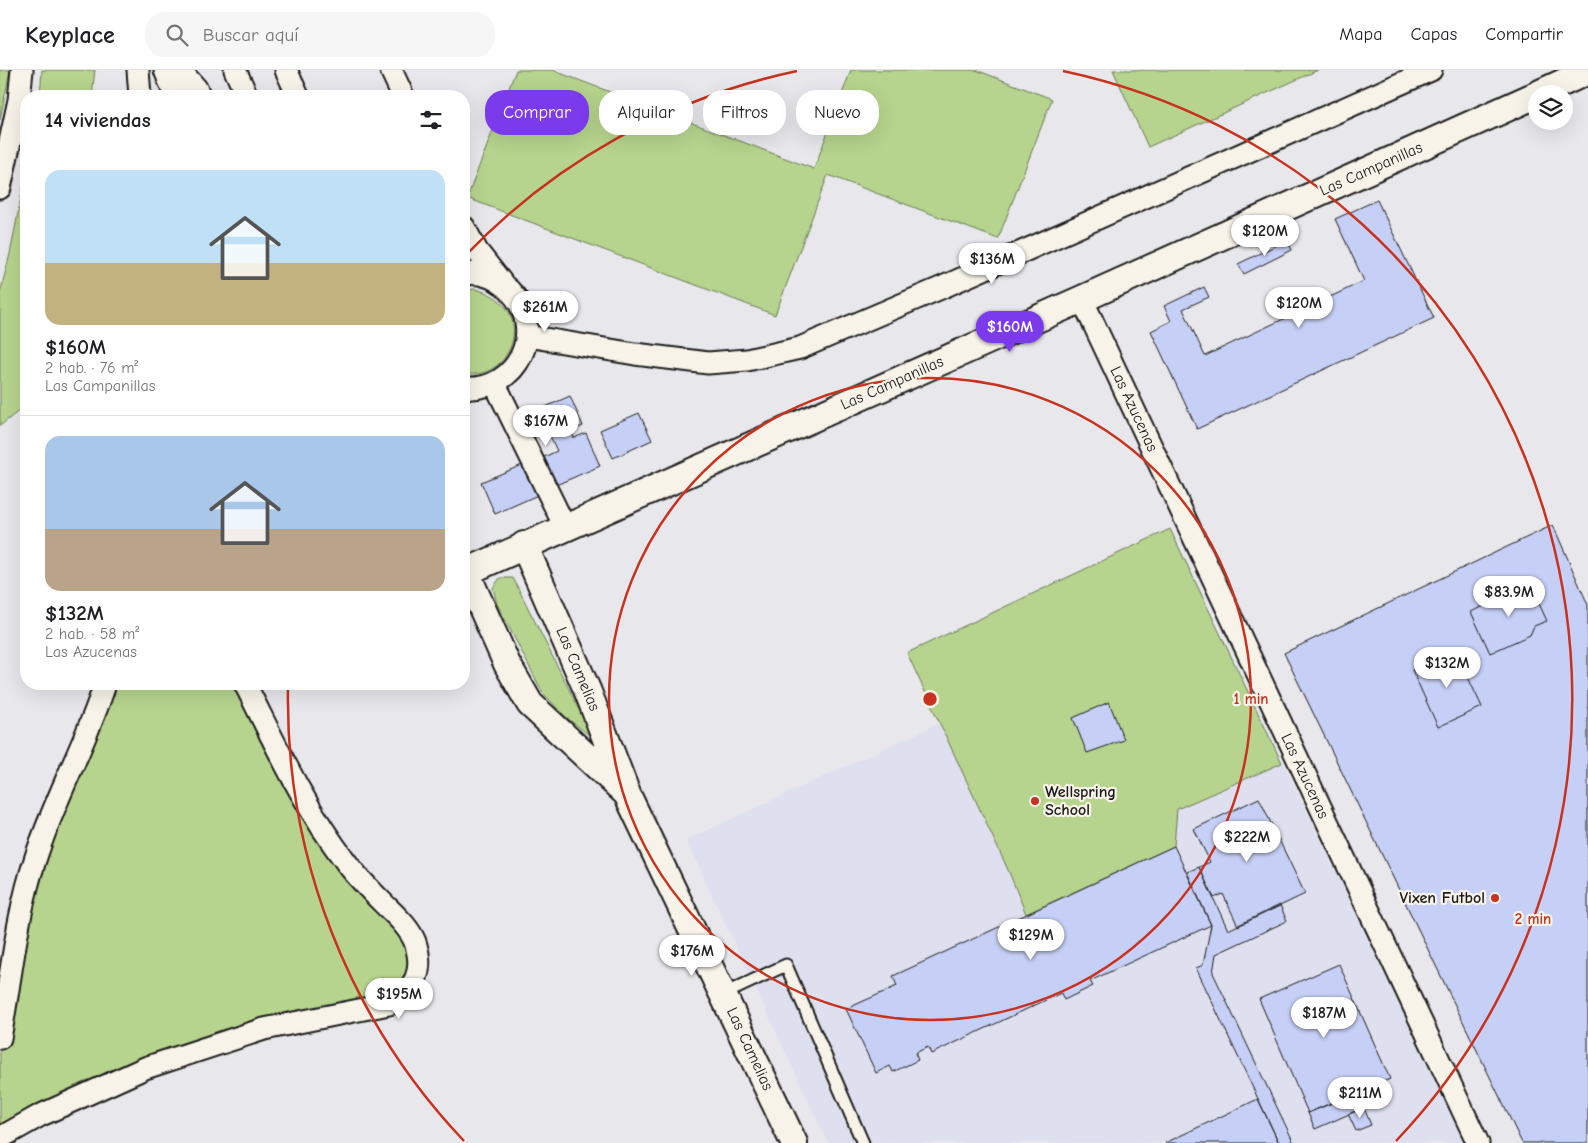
<!DOCTYPE html>
<html lang="es">
<head>
<meta charset="utf-8">
<style>
  body { margin:0; font-family:"Comic Neue",sans-serif; background:#f6f6f6; color:#202124; height:100vh; display:flex; flex-direction:column; font-size:19px; white-space:nowrap }
  * { box-sizing:border-box; margin:0 }
  p { font-size:16px; color:#757577 }
  .icon { flex:none; width:28px; height:28px; fill:none; stroke:currentColor; stroke-width:2; stroke-linecap:round; stroke-linejoin:round }
  .map { position:relative; flex:1; overflow:hidden }
  .panel { position:absolute; left:20px; top:20px; width:450px; height:600px; display:flex; flex-direction:column; background:#fff; border-radius:20px; box-shadow:0 5px 20px #0002 }
  .panel>* { flex:none }
  .guide { position:absolute; left:485px; top:20px; width:475px; height:45px; display:flex; gap:10px }
  .tools { position:absolute; left:1528px; top:15px; display:grid; gap:10px }
  .tools a { display:grid; place-items:center; width:45px; height:45px; border-radius:50%; background:#fff; box-shadow:0 5px 20px #0002; font-size:25px }
  .price { position:absolute; translate:-50% -42px; padding:0 11px; border-radius:18px; background:#fff; color:#222; font-size:16px; line-height:32px; filter:drop-shadow(0 1px 2px #0008) }
  .price::after { content:''; position:absolute; left:50%; top:30px; width:15px; height:11px; margin-left:-8px; background:inherit; clip-path:polygon(0 0,100% 0,50% 100%) }
  .price.active { background:#7c3aed; color:#fff }
  ul { padding:0; list-style:none }
  li { display:grid; align-content:center; gap:10px; height:265px; padding:0 25px }
  li+li { border-top:1px solid #e0e0e0 }
  li span { display:grid; place-items:center; height:155px; border-radius:15px; color:#555 }
  li>.icon { margin-inline-start:auto }
  span .icon { width:90px; height:90px; fill:#fffc; stroke-width:1 }
  li b { font-size:21px }
  h2 { display:flex; justify-content:space-between; align-items:center; height:60px; padding:0 25px; font-size:21px }
  .tag { padding:0 18px; border-radius:20px; background:#fff; box-shadow:0 5px 20px #0002; font-size:18px; line-height:45px }
  .tag.active { background:#7c3aed; color:#fff }
  header { display:flex; align-items:center; gap:30px; box-sizing:border-box; height:70px; padding:0 25px; background:#fff; border-bottom:1px solid #e0e0e0 }
  header strong { font-size:24px }
  nav { display:flex; gap:28px; margin-inline-start:auto; font-size:18px }
  .search { width:350px; height:45px; background:#f6f6f6; display:flex; align-items:center; gap:12px; box-sizing:border-box; padding:0 18px; border-radius:20px; color:#757577; font-size:19px }
  .map>svg:first-child { display:block }
  .built { fill:#dee0ef }
  .green { fill:#b6d48d; stroke:#697854 }
  .building { fill:#c6cff6; stroke:#1c1c1c }
  .lines { fill:none; stroke-linecap:round; stroke-linejoin:round }
  .service-casing { stroke:#1c1c1c; stroke-width:15 }
  .minor-casing { stroke:#1c1c1c; stroke-width:25 }
  .tertiary-casing { stroke:#1c1c1c; stroke-width:30 }
  .service { stroke:#f7f3e8; stroke-width:11 }
  .minor { stroke:#f7f3e8; stroke-width:21 }
  .tertiary { stroke:#f7f3e8; stroke-width:26 }
  .ring { fill:none; stroke:#c8321e; stroke-width:2.5 }
  .poi-dot { fill:#c8321e; stroke:#f7f3e8; stroke-width:2 }
  .labels { text-anchor:middle; dominant-baseline:central; stroke-width:4.5; stroke-linejoin:round; paint-order:stroke }
  .street-label { font-size:16px; fill:#1c1c1c; stroke:#f7f3e8 }
  .poi-label { font-size:16px; font-weight:bold; fill:#1c1c1c; stroke:#f7f3e8; text-anchor:start }
  .centre { fill:#c8321e; stroke:#f7f3e8; stroke-width:2.5 }
  .ring-label { font-size:15px; text-anchor:middle; font-weight:bold; fill:#c8321e; stroke:#f7f3e8; stroke-width:4.5; stroke-linejoin:round; paint-order:stroke }
</style>
</head>
<body>
<header>
<strong>Keyplace</strong>
<div class="search"><svg class="icon" aria-label="search" viewBox="0 0 24 24"><circle cx="10" cy="10" r="6"/><path d="M15 15l6 6"/></svg>Buscar aquí</div>
<nav><a>Mapa</a><a>Capas</a><a>Compartir</a></nav>
</header>
<div class="map">
<svg width="1588" height="1073" viewBox="0 0 1588 1073">
  <rect width="100%" height="100%" fill="#e8e8ec"/>
  <filter id="ink" filterUnits="userSpaceOnUse"><feTurbulence type="fractalNoise" baseFrequency=".02" numOctaves="2"/><feDisplacementMap in="SourceGraphic" scale="10" xChannelSelector="R" yChannelSelector="G"/><feConvolveMatrix kernelMatrix="1 2 1 2 8 2 1 2 1" color-interpolation-filters="sRGB"/></filter>
  <g filter="url(#ink)">
    <path class="built" d="M1170,459l298,614h-640l-142,-303 253,-117 -32,-70z"/>
    <path class="green" d="M0,0h10l-10,50z
      M42,0h53l-3,26h-52z
      M516,0h36l262,99 37,-99h125l76,29 -54,140 -170,-64 -53,140 -308,-117z
      M1113,0h205l-170,77z
      M26,102v233l-26,21v-133l10,-39z
      M475,219c66,16 37,95 -11,84v-83z
      M1170,459l112,234 -105,46 -3,37 -148,68 -17,-42 -102,-219z
      M500,508h13l81,161 -28,-22 -23,-24 -46,-89 -4,-16z
      M105,614h140l53,105 108,138 5,62 -147,40 -179,64 -85,48v-107l23,-134z"/>
    <path class="building" d="M1377,130l57,118 -237,111 -46,-98 20,-10 -7,-15 40,-19 5,10 -26,12 22,47 159,-75 -29,-62z
      M1287,170l5,10 -48,24 -6,-10z
      M570,326l13,30 -12,5 3,7 12,-5 14,33 -44,19 -12,-28 13,-6 -7,-15 -6,4 -12,-27z
      M639,343l13,27 -39,18 -13,-28z
      M527,393l13,31 -45,20 -14,-32z
      M1553,455l35,80v538h-66l-238,-490z
      M1530,514l17,37 -13,5 -4,9 -40,18 -19,-41z
      M1455,580l27,57 -44,20 -26,-57z
      M1109,632l15,38 -37,13 -14,-35z
      M1259,728l46,96 -67,32 -15,-32 -9,4 -15,-31 11,-5 -16,-33z
      M1174,776l37,79 -121,56 3,5 -29,14 -3,-7 -130,61 -3,-7 -13,6 3,7 -25,12 -3,-6 -14,7 -30,-64 51,-23 -4,-10z
      M1199,797l29,63 52,-25 7,16 -71,33 -3,19 81,170h-15l-83,-175 7,-3 8,-40 -24,-53z
      M1339,894l51,115 -82,34 -49,-114z
      M1379,1012l7,16 -71,31 -7,-16z
      M1258,1029l21,44h-114z
      M1364,1038l7,17 -15,6 -8,-17z"/>
    <g class="lines">
      <g class="service-casing">
        <path id="service" d="M724,924l62,-29 77,178"/>
      </g>
      <g class="minor-casing">
        <path id="minor" d="M138,0l2,26
          M165,0l10,26
          M180,0l16,18 4,8
          M235,0l12,26
          M286,0l12,26
          M391,0l12,26
          M0,118l19,-88 3,-30
          M464,157l13,24 25,32
          M464,203c6,1 13,0 19,2 10,2 19,8 26,15 39,39 9,102 -45,98
          M1082,229l396,844
          M527,266l108,18 73,9 39,-3 53,-12 143,-61 488,-217
          M495,314l70,143
          M0,968c11,-59 16,-121 35,-178 19,-61 51,-116 70,-176
          M0,1068l39,-22 106,-48 119,-39 125,-25c26,-14 36,-32 26,-62 -6,-15 -20,-27 -31,-38 -13,-13 -27,-27 -38,-42 -42,-55 -70,-117 -101,-178"/>
      </g>
      <g class="tertiary-casing">
        <path id="tertiary" d="M1538,24l50,-23
          M524,475l64,147 39,102 167,349
          M627,724l-97,-90 -23,-40 -41,-92 616,-273 454,-204"/>
      </g>
      <use href="#service" class="service"/>
      <use href="#minor" class="minor"/>
      <use href="#tertiary" class="tertiary"/>
    </g>
  </g>
  <g class="ring">
    <circle cx="930" cy="629" r="321"/>
    <path d="M464 1071A642 642 0 0 1 288 618M464 187A642 642 0 0 1 797 1M1063 1A642 642 0 0 1 1396 1071"/>
  </g>
  <g class="poi-dot">
    <circle cx="1035" cy="731" r="5"/>
    <circle cx="1495" cy="828" r="5"/>
  </g>
  <g class="labels">
    <g class="street-label">
      <text transform="translate(1371 99) rotate(-24)">Las Campanillas</text>
      <text transform="translate(892 313) rotate(-24)">Las Campanillas</text>
      <text transform="translate(1134 339) rotate(65)">Las Azucenas</text>
      <text transform="translate(578 599) rotate(67)">Las Camelias</text>
      <text transform="translate(1305 706) rotate(65)">Las Azucenas</text>
      <text transform="translate(750 979) rotate(65)">Las Camelias</text>
    </g>
    <g class="poi-label">
      <text x="1045" y="722">Wellspring<tspan x="1045" dy="18">School</tspan></text>
      <text x="1485" y="828" text-anchor="end">Vixen Futbol</text>
    </g>
  </g>
  <circle cx="930" cy="629" r="8" class="centre"/>
  <g class="ring-label">
    <text x="1251" y="634">1 min</text>
    <text x="1533" y="854">2 min</text>
  </g>
</svg>
<div class="tools">
<a><svg class="icon" aria-label="layers" viewBox="0 0 24 24"><path d="M12 4l9 5-9 5-9-5zM3 14l9 5 9-5"/></svg></a>
</div>
<b class="price" style="left:1265px;top:187px">$120M</b>
<b class="price" style="left:992px;top:215px">$136M</b>
<b class="price" style="left:1299px;top:259px">$120M</b>
<b class="price" style="left:545px;top:263px">$261M</b>
<b class="price active" style="left:1010px;top:283px">$160M</b>
<b class="price" style="left:546px;top:377px">$167M</b>
<b class="price" style="left:1509px;top:548px">$83.9M</b>
<b class="price" style="left:1447px;top:619px">$132M</b>
<b class="price" style="left:1247px;top:793px">$222M</b>
<b class="price" style="left:1031px;top:891px">$129M</b>
<b class="price" style="left:692px;top:907px">$176M</b>
<b class="price" style="left:399px;top:950px">$195M</b>
<b class="price" style="left:1324px;top:969px">$187M</b>
<b class="price" style="left:1360px;top:1049px">$211M</b>
<div class="guide">
<a class="tag active">Comprar</a>
<a class="tag">Alquilar</a>
<a class="tag">Filtros</a>
<a class="tag">Nuevo</a>
</div>
<section class="panel">
<h2>14 viviendas<svg class="icon" aria-label="filters" viewBox="0 0 24 24"><path d="M4 7h16M4 17h16"/><circle cx="9" cy="7" r="2"/><circle cx="15" cy="17" r="2"/></svg></h2>
<ul>
<li><span style="background:linear-gradient(#bfe0f5 60%,#c2b280 0)"><svg class="icon" aria-label="home" viewBox="0 0 24 24"><path d="M3 11l9-7 9 7M6 9v11h12V9"/></svg></span><div><b>$160M</b><p>2 hab. · 76 m²</p><p>Las Campanillas</p></div></li>
<li><span style="background:linear-gradient(#a9c7e8 60%,#b9a48a 0)"><svg class="icon" aria-label="home" viewBox="0 0 24 24"><path d="M3 11l9-7 9 7M6 9v11h12V9"/></svg></span><div><b>$132M</b><p>2 hab. · 58 m²</p><p>Las Azucenas</p></div></li>
</ul>
</section>
</div>
</body>
</html>
